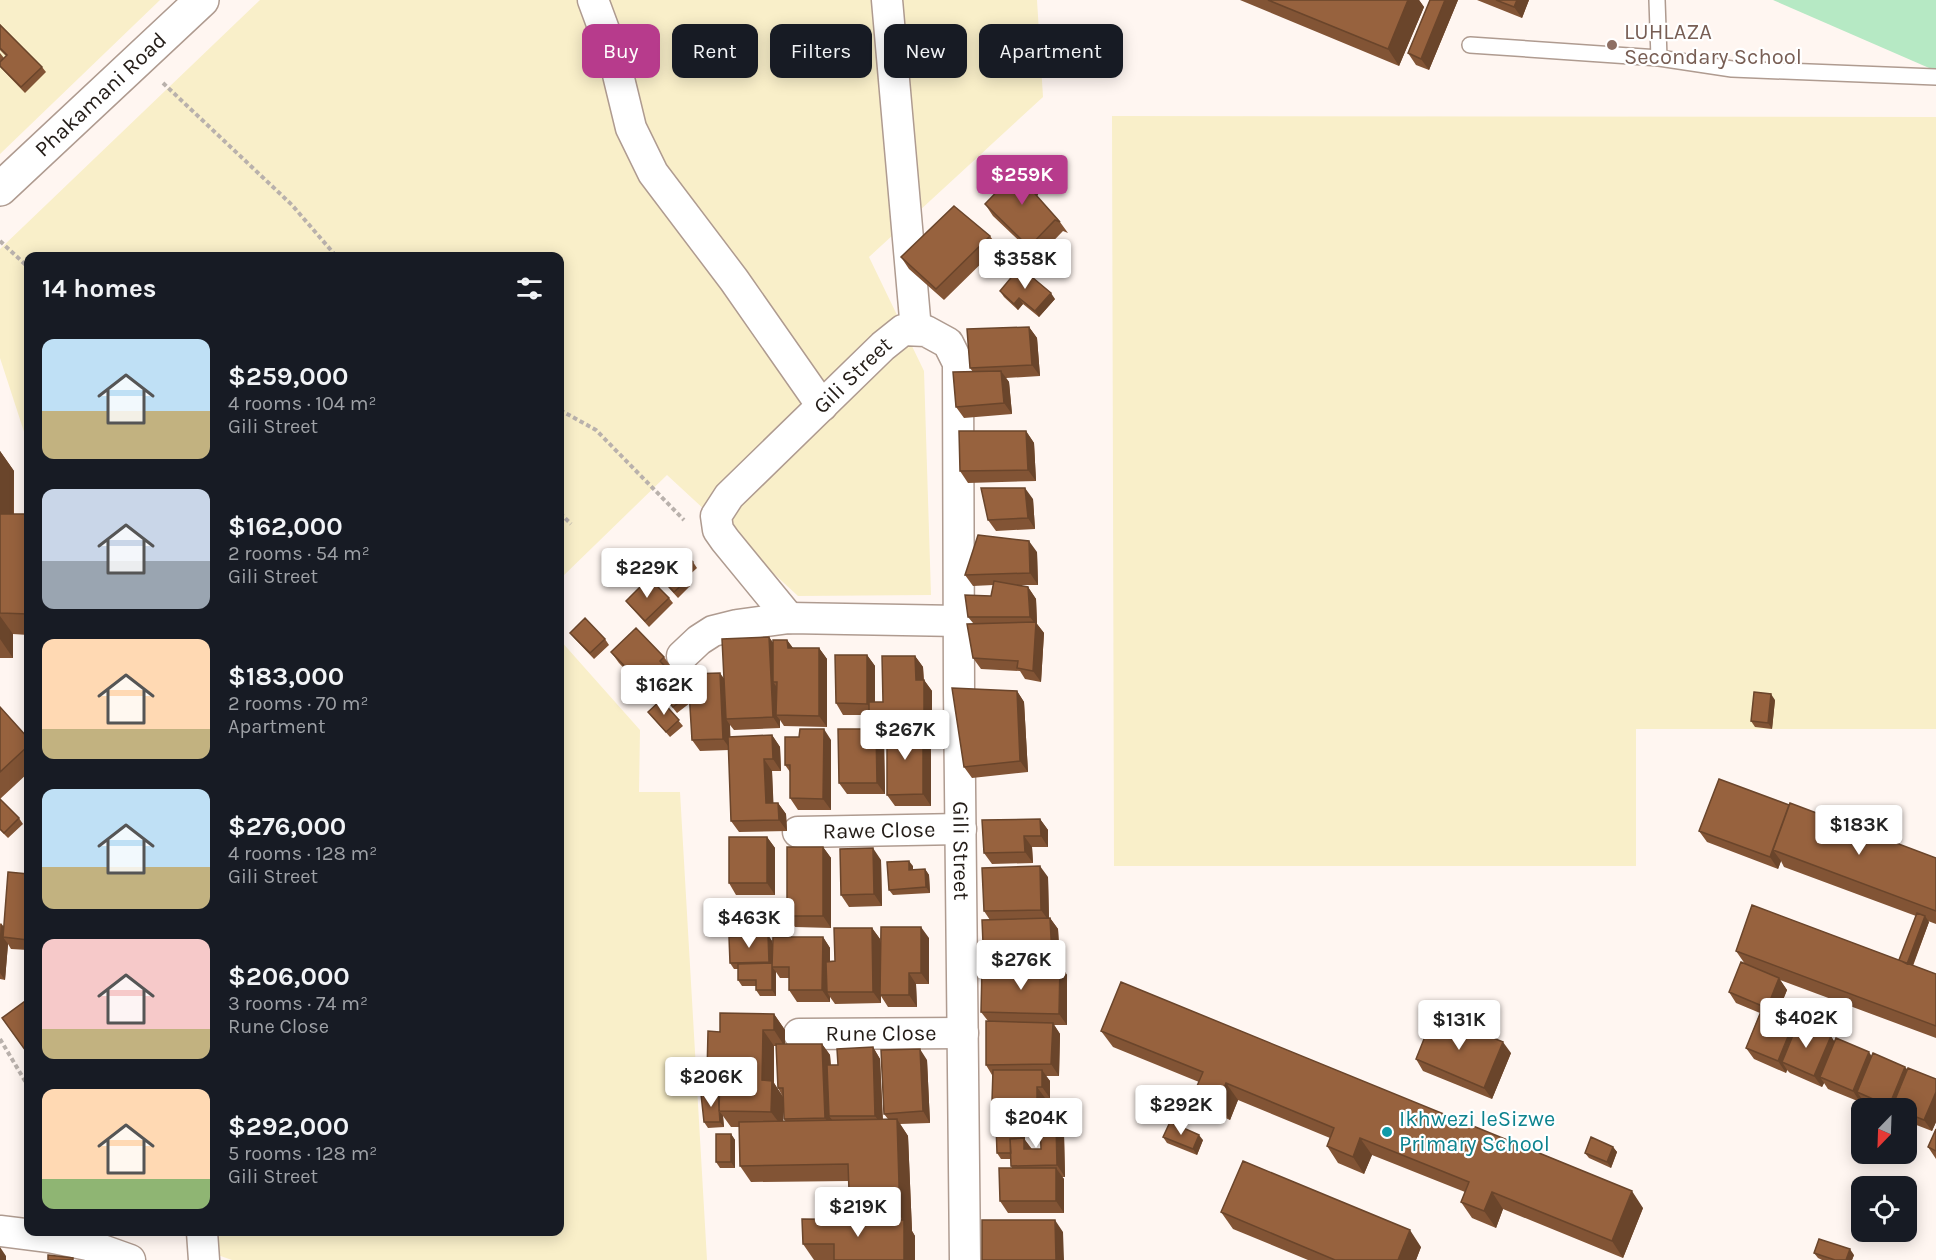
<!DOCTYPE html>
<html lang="en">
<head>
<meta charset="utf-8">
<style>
  body { margin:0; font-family:Karla,sans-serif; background:#242831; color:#f1f3f6; height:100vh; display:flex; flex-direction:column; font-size:22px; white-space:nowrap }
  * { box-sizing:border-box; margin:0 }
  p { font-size:20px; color:#9ea1a6 }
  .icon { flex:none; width:33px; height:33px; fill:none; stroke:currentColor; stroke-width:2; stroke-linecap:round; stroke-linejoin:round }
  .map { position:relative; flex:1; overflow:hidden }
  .side { position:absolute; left:24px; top:252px; width:540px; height:984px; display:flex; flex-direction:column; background:#171b24; border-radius:12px; box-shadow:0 3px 15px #0003 }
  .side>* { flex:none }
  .guide { position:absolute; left:582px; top:24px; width:570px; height:54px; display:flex; gap:12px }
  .needle { width:39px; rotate:203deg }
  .buttons { position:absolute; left:1851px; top:1098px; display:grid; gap:12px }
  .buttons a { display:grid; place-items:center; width:66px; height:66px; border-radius:12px; background:#171b24; box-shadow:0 3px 15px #0003; font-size:30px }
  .price { position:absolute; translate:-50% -51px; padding:0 14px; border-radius:6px; background:#fff; color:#222; font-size:20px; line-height:39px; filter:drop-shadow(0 2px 3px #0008) }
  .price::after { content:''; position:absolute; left:50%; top:36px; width:18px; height:14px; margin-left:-9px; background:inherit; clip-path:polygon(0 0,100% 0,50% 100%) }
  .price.active { background:#b73b8c; color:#fff }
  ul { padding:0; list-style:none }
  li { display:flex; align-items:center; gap:18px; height:150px; padding:0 18px }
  li span { display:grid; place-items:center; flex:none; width:168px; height:120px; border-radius:12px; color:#555 }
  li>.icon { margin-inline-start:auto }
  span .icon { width:72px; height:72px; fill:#fffc; stroke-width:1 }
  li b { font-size:26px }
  h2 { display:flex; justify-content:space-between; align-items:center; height:72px; padding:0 18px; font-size:26px }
  .pill { padding:0 21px; border-radius:12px; background:#171b24; box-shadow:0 3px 15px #0003; font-size:21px; line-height:54px }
  .pill.active { background:#b73b8c; color:#fff }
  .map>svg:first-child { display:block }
  .green { fill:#b6e9c4 }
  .sand { fill:#f9efc9 }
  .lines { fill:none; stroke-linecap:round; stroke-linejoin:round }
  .lane-casing { stroke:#af9b90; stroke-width:18 }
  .street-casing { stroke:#af9b90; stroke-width:33 }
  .secondary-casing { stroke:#af9b90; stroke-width:36 }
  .path { stroke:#b9b1ac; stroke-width:4; stroke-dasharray:4.5 3; stroke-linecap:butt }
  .lane { stroke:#fff; stroke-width:15 }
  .street { stroke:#fff; stroke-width:30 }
  .secondary { stroke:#fff; stroke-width:33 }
  .wall { fill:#825435; fill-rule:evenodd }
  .shaded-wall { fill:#6a452b }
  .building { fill:#97623e; stroke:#6a452b; stroke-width:1.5 }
  .education-dot { fill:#8d6e63; stroke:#fff; stroke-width:2 }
  .culture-dot { fill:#0f9aa8; stroke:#fff; stroke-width:2 }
  .labels { text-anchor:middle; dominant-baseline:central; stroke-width:4.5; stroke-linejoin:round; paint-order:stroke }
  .education-label { font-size:22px; fill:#785e54; stroke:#fff; text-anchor:start }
  .street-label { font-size:22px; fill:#231c17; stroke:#fff }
  .culture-label { font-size:22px; fill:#0d838f; stroke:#fff; text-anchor:start }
</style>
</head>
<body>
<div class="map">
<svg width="1936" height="1260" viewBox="0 0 1936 1260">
  <rect width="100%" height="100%" fill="#fff6f1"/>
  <path class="green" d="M1773,0h163v71z"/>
  <path class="sand" d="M0,0h160l-160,154z
    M260,0h777l6,97 -174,160 55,114 7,224 -133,1 -131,-121 -107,104v-323h-532v188l-28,-86v-109z
    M1112,116l824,1v612h-300v137h-522z
    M560,640l80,90 -1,62h41l27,468h-475l-23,-8v-20h351z"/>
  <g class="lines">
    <g class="lane-casing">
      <path id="lane" d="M1657,0l2,58
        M1470,45l189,13 73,11 204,8"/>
    </g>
    <g class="street-casing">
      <g id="street">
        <path d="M593,0l20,54 18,74 22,45 81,107 88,126"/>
        <path d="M887,0l29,330"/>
        <path id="s1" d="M789,618l-64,-78 -7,-10 -2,-14 13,-20 154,-150 20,-16 23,1 22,12 10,20 1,329 6,568"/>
        <path d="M682,656l17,-16 14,-9 24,-6 52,-7 170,3"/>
        <path id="s2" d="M798,832l163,-3"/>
        <path id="s3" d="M799,1034l164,-1"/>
        <path d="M0,1231l49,6 39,8 42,15"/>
        <path d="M202,1232l2,28"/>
      </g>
    </g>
    <g class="secondary-casing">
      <g id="secondary">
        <path id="s4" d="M0,189l202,-189"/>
      </g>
    </g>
    <path class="path" d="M163,83l129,122 44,51
      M0,241l28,26
      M560,410l36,20 88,90
      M560,513l11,11
      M0,1039l28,47"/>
    <use href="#lane" class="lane"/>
    <use href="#street" class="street"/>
    <use href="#secondary" class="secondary"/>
  </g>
  <path class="wall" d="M1240,0h179l5,7 -25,59z
    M1430,0h28l-29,70 -13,-5 -8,-12z
    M1477,0h52l-7,18z
    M0,24l42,43 4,5 -21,21 -25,-26v-14l4,5 2,-2 -6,-6z
    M1046,180l-9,16 23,26 8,11 -5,-2 -26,27 -44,-42 -8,-12z
    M990,236l8,11 -54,53 -35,-31 -8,-12z
    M1000,291l55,8 -16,18 -16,-13 -5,6 -14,-13z
    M1029,327l8,11 3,38 -34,2 3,4 3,32 -48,4 -8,-11 17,-35 -3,-4z
    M1026,431l8,12 2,38 -68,2 -8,-12z
    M0,451l14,20v43l14,4v117l-15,-1v24h-13z
    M1033,499l2,30 -39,2 -8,-11z
    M1037,552l1,33h-23l13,2 8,12 1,25 7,9 -3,49 -16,-3 -5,-8 -39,-2 -8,-11v-35l-5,-6 23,-21 2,-11 -20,1 -8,-11z
    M693,562l4,6 -12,11 5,7 -12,12 -18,-20 -4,-5z
    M669,598l4,5 -24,24 -19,-21 -4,-5z
    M570,633l35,6 4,6 -15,14 -20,-21z
    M769,637l4,6 14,-3 6,8h26l8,11v68l-43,-1 -4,-6v8l-46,2 -4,-5v12l42,-2 8,12 1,24h-9l1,32h5l8,11 1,17 -48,1 -8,-11 -2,-71 -29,1 -8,-11 -2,-37 -13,10 -13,-16 -3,3 22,26 -13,11 -22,-25 9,-9 -38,-40 -8,-11 53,5 8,11 -3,2 9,13 -5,6 17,5 34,-16z
    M867,655l8,11v36h8l32,-46 8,11 1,13 8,11v40h-6l5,7v68h-36l-8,-11v-64l-9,1 6,8 1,54h-38l-8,-11 36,-54 -6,-9v-5h-26l-7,-12z
    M1017,691l7,11 4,70 -56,6 -8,-11z
    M1775,700l-3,29 -17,-2 -4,-6z
    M0,707l28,31v35l-28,26 19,19 4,6 -15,14 -8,-8z
    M799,737l32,3v70h-33l-8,-12v-26l-5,-7z
    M1789,805l147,53v66l-8,-3 1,1 -16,44 23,9v63l-156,-58 7,10 -10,25 17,7 3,4 38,16 37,14 33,11 2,2 29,10v43l-4,9 -26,-10v-13h-29l-12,-4 -3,-5 -2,3 -32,-13 -4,-6 -2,4 -32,-14 -3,-3 -1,3 -32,-14 -8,-11 14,-35 -24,-10 -7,-11 16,-28 -9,-13 163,9 17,-44 -132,-49 -3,-6 -3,8 -71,-27 -8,-11z
    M1040,819l8,11v17h-16l1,16 -41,1 -8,-11z
    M767,837l8,11v47h-39l-7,-12z
    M823,847l8,11v70l-36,-1 -8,-11z
    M881,860l1,46 -33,1 -8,-12z
    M913,866v4l12,-1 4,6 1,18 -37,2 -4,-5z
    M28,874v76l-17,-1 -3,-5 -3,36 -5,-1v-56l4,4z
    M1048,877l1,41h1l8,11 2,35 7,11v50h-13l6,9 -1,42h-13l4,5v17h-5v15l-45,-1 -8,-11v-26l-6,-10 2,-44 -7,-9 4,-44 -1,-1 6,-47 -6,-9zM1044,967v11h-15l-6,-9h-9z
    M779,908l4,5v17h-25l-4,-6z
    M872,928l8,11v33l49,-34v46h-13l1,23h-29l-7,-11v7l-46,1 -5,-7v5h-33l-8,-12v-12h-9l-4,-6v24h-16l-4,-6v-4h-14l-4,-6v-11h-4l-4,-6 38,-28 4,6v10l51,-14 7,11v13h5z
    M774,1014l11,16v14h37l8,11 1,10h7l35,-18 7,12 3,61 5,-1 -4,-5 43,-54 3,63 -30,1 8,12 4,95 3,5v24h-101l-11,-16 48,-25 -1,-2 -1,-36 -98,1 -11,-16 -1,-39h-8l-8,-11 1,11 -16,1 -4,-6 14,-29 2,3v-5l-13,-17 13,-42zM774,1046h2l2,42 5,9 -9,-14zM783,1101l1,18 2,3h-3z
    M1101,1031l542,177 -20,50 -120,-49 -7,19 -24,-10 -11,-16 4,-10 -93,-37 -8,19 -26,-11 -11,-17 3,-8 -92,-38 -8,20 -25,-11 -11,-16 5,-11 -86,-35z
    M1511,1053l-19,46 -69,-28 -7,-12z
    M1056,1123l8,11 1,43h-3l2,2v34h-56l-8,-12 12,-33 -1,-2v-7h-10l-4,-6 28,-23v10l7,9h9z
    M1936,1129v30l-8,-12z
    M731,1134l4,6v28h-15l-4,-6z
    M1163,1137l40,3 -6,15 -30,-12z
    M1613,1147l4,5 -6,16 -22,-10 -4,-5z
    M1221,1212l200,35 -5,13h-108l-75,-31z
    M1814,1253l40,2 -2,5h-30l-4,-2z"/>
  <path class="shaded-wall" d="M1408,0h11l5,7 -25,59 -11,-17z
    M1445,0h13l-29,70 -8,-11z
    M1517,0h12l-7,18 -8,-11z
    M1030,157l16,23 -10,18 -8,-12z
    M1051,293l4,6 -16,18 -4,-6z
    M1019,298l4,6 -5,6 -4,-6z
    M1029,327l8,11 3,38 -8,-11z
    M1001,371l8,11 3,32 -8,-11z
    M1026,431l8,12 2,38 -8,-11z
    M0,451l14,20 -1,64 -13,-19z
    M1025,488l8,11 2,30 -7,-11z
    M26,514l2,4v43l-2,-4z
    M1029,541l8,11 1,33 -8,-12z
    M1028,587l8,12 1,25 7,9 -3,49 -8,-11 3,-46 -6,-8z
    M0,616l13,18v24l-13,-19z
    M769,637l8,11v34h-4l6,8 -3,25 4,5v8l-7,-11z
    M787,640l8,11 -7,-3z
    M819,648l8,11v68l-8,-11z
    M867,655l8,11v49l-8,-11z
    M915,656l8,11 1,25 -8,-12z
    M720,673l8,11 -2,35 4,6 1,25 -8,-11z
    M924,680l8,11v40l-8,-11z
    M1017,691l7,11 4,70 -8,-11z
    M1771,694l4,6 -3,29 -4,-6z
    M923,727l8,11v68l-8,-12z
    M824,729l7,11v70l-8,-11z
    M876,729l8,11 1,54 -8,-11z
    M772,735l8,12 1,24 -8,-12z
    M764,759l8,12 2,43 -8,-11z
    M778,803l8,11 1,17 -8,-11z
    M1040,819l8,11v17l-7,-11z
    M1024,836l8,11 1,16 -8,-11z
    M767,837l8,11v47l-8,-12z
    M823,847l8,11v70l-8,-12z
    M873,848l8,12 1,46 -8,-12z
    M1773,850l8,11 -3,8 -8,-12z
    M909,861l4,5v10l-4,-6z
    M1040,866l8,11 1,44 -8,-11z
    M925,869l4,6 1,18 -4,-6z
    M779,908l4,5v17l-4,-6z
    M1925,916l4,6 -20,53 -4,-6z
    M1050,918l8,11 2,35 7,11v50l-8,-11v-48l-7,-10z
    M1,923l8,12 -6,2 5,7 -3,36 -5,-7v-38z
    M921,927l8,11v46l-8,-11z
    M872,928l8,11 1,64 -8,-11z
    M768,935l4,6 1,26h-1l4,5v24l-4,-6v-25l-3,-3z
    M823,937l7,11v44h-3l3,5v5l-8,-12z
    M1007,957l7,12 1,9 -8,-12z
    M1023,969l8,11 -8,-3z
    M909,973l7,11 1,23 -8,-12z
    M1779,978l8,12 -12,29 -8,-11z
    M774,1014l11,16v17l-11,-17z
    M1794,1022l8,11 -20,29 5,8 -1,3 -8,-12z
    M1053,1023l7,11 -1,42 -8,-12z
    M763,1030l11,16v37l9,14v31l-12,-16 -9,-32z
    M1831,1036l7,11 -18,30 4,6 -2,4 -8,-11z
    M1503,1042l8,11 -19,46 -8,-11z
    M822,1044l8,11 3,61h-4l4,5v8l-8,-11z
    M873,1047l7,12 3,68 -8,-11z
    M920,1049l7,11 3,63 -7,-12z
    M1869,1052l7,11 -19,29 5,7 -2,3 -7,-11z
    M1905,1067l8,11 -21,29 1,1h-2l-2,-2z
    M1042,1070l8,11v17l-8,-11z
    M1226,1083l12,17 -8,20 -12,-17z
    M1037,1087l8,11v15l-8,-12z
    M1936,1092v30l-4,9 -8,-11z
    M718,1093l4,6 -3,12 4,5 1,11 -4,-5z
    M897,1119l11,17 4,95 3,5v24h-11v-39l-4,-5z
    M1056,1123l8,11 1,43 -8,-12z
    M1021,1125l4,5v10l7,10 -8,-1 -2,-7z
    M731,1134l4,6v28l-4,-6z
    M1199,1135l4,5 -6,15 -4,-6z
    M1360,1138l12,17 -8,19 -11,-17z
    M1613,1147l4,5 -6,16 -4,-6z
    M1056,1168l8,11v34l-8,-12z
    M1632,1191l11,17 -20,50 -11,-17z
    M1492,1192l11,17 -7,19 -12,-17z
    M1055,1220l8,12 1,28h-8z
    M1410,1230l11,17 -5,13h-18z
    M0,1247l6,9v4h-6z
    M1850,1249l4,6 -2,5h-6z"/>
  <path class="building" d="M1268,0h140l-20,49z
    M1430,0h15l-24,59 -13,-6z
    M1496,0h21l-3,7z
    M0,25l42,42 -21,20 -21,-21v-4l7,-7 -7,-7z
    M1030,157l8,12 -10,17 32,36 -5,-2 -26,27 -44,-43z
    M954,206l36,30 -54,53 -35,-32z
    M1020,267l31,26 -16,18 -16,-13 -5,6 -14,-13z
    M1029,327l3,38 -62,3 -3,-39z
    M1001,371l3,32 -48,4 -3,-35z
    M959,431h67l2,39 -68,1z
    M981,488h44l3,30 -40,2z
    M0,514h26v43h2v57l-28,-1z
    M978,535l51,6 1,32 -65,2z
    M680,550l13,12 -13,12 6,7 -12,11 -18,-19z
    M649,578l20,20 -24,23 -19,-20z
    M994,581l34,6 2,30h-62l-3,-22 26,1z
    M585,618l20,21 -15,14 -20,-20z
    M1036,622l-3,49 -16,-3 1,-7 -45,-3 -6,-34z
    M636,628l28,29 -4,4 10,11 -20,20 -39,-40z
    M769,637l4,80 -47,2 -4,-80z
    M773,640h14l1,8h31v68l-43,-1 1,-33h-4z
    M835,655h32v49l-31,-1z
    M882,656h33l1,24h8v40h-55v-18h14z
    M720,673l3,66 -31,1 -4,-66z
    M681,683l9,11 -17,13 -10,-11z
    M952,688l65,3 3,70 -56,6z
    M1754,692l17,2 -3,29 -17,-2z
    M661,700l18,20 -13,12 -18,-20z
    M0,707l28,31v8l-28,26z
    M887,727h36v67l-36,1z
    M800,729h24l-1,70 -33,-1v-33h-5v-28h14z
    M838,729h38l1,54h-38z
    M772,735l1,24h-9l2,44h12l1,17 -48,1 -3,-84z
    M1719,779l70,26 -19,52 -71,-26z
    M0,799l19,19 -15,15 -4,-4z
    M1790,803l146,55v53l-163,-61z
    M1040,819l1,17h-17l1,16 -41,1 -2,-33z
    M729,837h38v46h-38z
    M787,847h36v69h-36z
    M873,848l1,46 -33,1 -1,-46z
    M909,861v9l16,-1 1,18 -37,3 -2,-28z
    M1040,866l1,44 -57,1 -2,-43z
    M8,872l20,2v66l-25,-3z
    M1752,905l184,69v52l-200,-75z
    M754,907l25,1v16h-25z
    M1917,913l8,3 -18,48 -8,-4z
    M1050,918l2,38 -45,1v9l-23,1 -2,-47z
    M881,927h40v46h-12v22h-29z
    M834,928h38l1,64h-46l-1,-30 9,-1z
    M768,935l1,27 -39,1 -1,-26z
    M773,937h50l-1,53h-33v-23h-17z
    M1741,962l38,16 -12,30 -38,-16z
    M772,963v27h-16v-10h-18v-16z
    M1044,964h16l-1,50 -78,-2 1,-44 41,1v8l21,1z
    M1121,982l511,209 -20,50 -120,-49 -8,19 -23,-9 8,-20 -109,-44 -7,19 -26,-11 7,-18 -108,-45 -8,20 -24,-10 9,-21 -102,-41z
    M28,999v55l-26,-36z
    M1762,1009l32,13 -16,39 -32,-13z
    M720,1013l54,1v16h-11l-1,50 10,1 -1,31 -52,-1 1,-37h-13l1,-43 12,1z
    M1434,1014l69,28 -19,46 -68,-29z
    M986,1021l67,2 -2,41 -65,1z
    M1798,1023l33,13 -17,40 -32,-14z
    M1836,1038l33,14 -16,39 -33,-14z
    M776,1044h46l3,74 -41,1 -1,-31h-5z
    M873,1047l2,69h-46l-2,-51h11l-1,-16z
    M920,1049l3,62 -39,3 -3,-64z
    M1873,1053l32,14 -16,39 -32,-14z
    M1908,1068l28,11v13l-12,28 -18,-7v-5h-10l-4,-1z
    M993,1070h49v17h-5v14h-45z
    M718,1093l2,29h-16l-3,-28z
    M897,1119l3,97 -50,1 -2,-53 -108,2 -1,-44z
    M1170,1122l29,13 -6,14 -30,-12z
    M1040,1123h16l1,42 -46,1 -1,-27 14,-1v11h17z
    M996,1125h25v13l-11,1 1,14h-14z
    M1936,1129v22l-8,-4z
    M716,1134h15v28h-15z
    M1591,1137l22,10 -6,15 -22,-9z
    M1243,1161l167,69 -12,30h-63l-114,-48z
    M999,1168h57v33h-56z
    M802,1219l102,1v40h-70v-16h-31z
    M982,1220h73l1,40h-74z
    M1819,1239l31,10 -4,11h-11l-21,-7z
    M48,1255l25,3v2h-25z"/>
  <circle class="education-dot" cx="1612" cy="45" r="6"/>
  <circle class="culture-dot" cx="1387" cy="1132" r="6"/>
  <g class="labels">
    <g class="education-label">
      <text x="1624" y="32">LUHLAZA<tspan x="1624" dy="25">Secondary School</tspan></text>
    </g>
    <g class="street-label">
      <text stroke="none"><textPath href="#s4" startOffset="138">Phakamani Road</textPath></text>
      <text stroke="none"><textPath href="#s1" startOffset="324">Gili Street</textPath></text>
      <text stroke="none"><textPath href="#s2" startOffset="81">Rawe Close</textPath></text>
      <text stroke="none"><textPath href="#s1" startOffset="950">Gili Street</textPath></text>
      <text stroke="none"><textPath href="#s3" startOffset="82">Rune Close</textPath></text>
    </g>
    <g class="culture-label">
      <text x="1399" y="1119">Ikhwezi leSizwe<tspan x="1399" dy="25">Primary School</tspan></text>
    </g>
  </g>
</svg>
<div class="buttons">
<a><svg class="needle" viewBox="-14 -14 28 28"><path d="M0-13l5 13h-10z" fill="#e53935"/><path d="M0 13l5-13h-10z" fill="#9ea1a6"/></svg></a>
<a><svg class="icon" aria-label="locate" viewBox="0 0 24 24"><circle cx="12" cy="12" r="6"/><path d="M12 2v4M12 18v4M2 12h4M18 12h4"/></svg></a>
</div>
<b class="price active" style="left:1022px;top:206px">$259K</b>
<b class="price" style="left:1025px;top:290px">$358K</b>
<b class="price" style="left:647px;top:599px">$229K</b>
<b class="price" style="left:664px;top:716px">$162K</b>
<b class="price" style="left:905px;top:761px">$267K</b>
<b class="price" style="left:1859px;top:856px">$183K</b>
<b class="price" style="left:749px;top:949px">$463K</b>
<b class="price" style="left:1021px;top:991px">$276K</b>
<b class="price" style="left:1806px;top:1049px">$402K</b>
<b class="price" style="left:1459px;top:1051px">$131K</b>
<b class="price" style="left:711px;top:1108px">$206K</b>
<b class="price" style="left:1181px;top:1136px">$292K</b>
<b class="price" style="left:1036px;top:1149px">$204K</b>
<b class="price" style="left:858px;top:1238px">$219K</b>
<div class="guide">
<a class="pill active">Buy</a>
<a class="pill">Rent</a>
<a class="pill">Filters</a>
<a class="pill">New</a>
<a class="pill">Apartment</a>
</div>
<section class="side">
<h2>14 homes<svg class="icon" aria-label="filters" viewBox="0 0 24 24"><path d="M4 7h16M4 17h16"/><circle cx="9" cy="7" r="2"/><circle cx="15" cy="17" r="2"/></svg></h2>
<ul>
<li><span style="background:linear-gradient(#bfe0f5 60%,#c2b280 0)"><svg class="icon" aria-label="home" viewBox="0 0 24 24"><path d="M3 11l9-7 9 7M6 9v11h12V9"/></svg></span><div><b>$259,000</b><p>4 rooms · 104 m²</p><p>Gili Street</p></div></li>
<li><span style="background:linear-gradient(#c9d6e8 60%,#9aa5b1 0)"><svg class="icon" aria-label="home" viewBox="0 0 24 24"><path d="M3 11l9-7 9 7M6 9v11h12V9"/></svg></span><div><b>$162,000</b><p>2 rooms · 54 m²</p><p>Gili Street</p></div></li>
<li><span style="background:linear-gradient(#ffd9b3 75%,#c2b280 0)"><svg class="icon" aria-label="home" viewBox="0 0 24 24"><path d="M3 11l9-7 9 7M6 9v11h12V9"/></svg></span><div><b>$183,000</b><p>2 rooms · 70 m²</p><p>Apartment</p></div></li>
<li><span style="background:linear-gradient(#bfe0f5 65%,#c2b280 0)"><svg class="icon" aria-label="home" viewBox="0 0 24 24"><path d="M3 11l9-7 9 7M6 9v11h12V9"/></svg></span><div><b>$276,000</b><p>4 rooms · 128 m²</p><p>Gili Street</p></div></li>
<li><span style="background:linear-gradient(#f6c9c9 75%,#c2b280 0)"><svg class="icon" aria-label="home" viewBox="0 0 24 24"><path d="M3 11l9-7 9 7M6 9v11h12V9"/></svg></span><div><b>$206,000</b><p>3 rooms · 74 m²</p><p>Rune Close</p></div></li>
<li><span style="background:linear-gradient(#ffd9b3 75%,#8fb573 0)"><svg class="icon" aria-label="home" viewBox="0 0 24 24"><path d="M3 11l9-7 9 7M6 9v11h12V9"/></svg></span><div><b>$292,000</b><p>5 rooms · 128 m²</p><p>Gili Street</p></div></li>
</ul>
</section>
</div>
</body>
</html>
